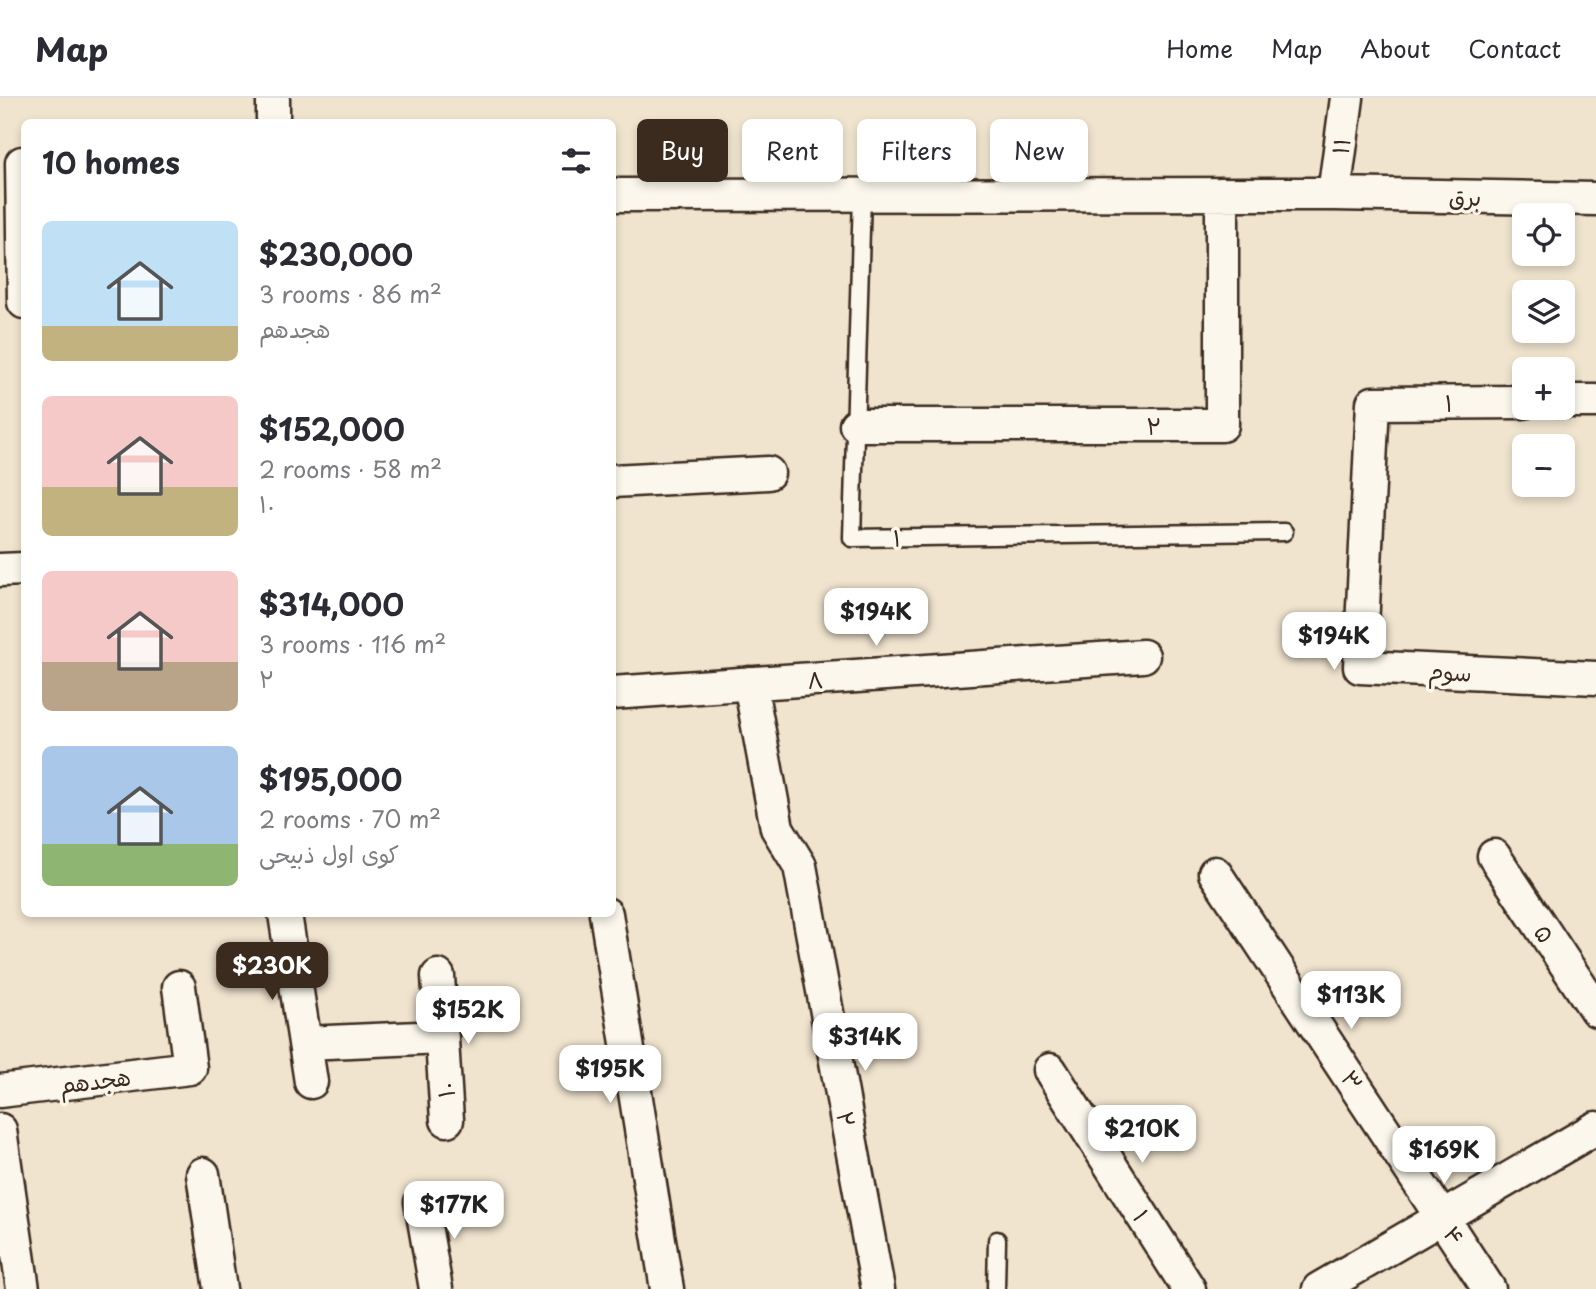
<!DOCTYPE html>
<html lang="en">
<head>
<meta charset="utf-8">
<style>
  body { margin:0; font-family:"Playpen Sans","Playpen Sans Arabic",sans-serif; background:#f7f7f7; color:#2b2b33; height:100vh; display:flex; flex-direction:column; font-size:26px; white-space:nowrap }
  * { box-sizing:border-box; margin:0 }
  p { font-size:23px; color:#7c7c81 }
  .icon { flex:none; width:38px; height:38px; fill:none; stroke:currentColor; stroke-width:2; stroke-linecap:round; stroke-linejoin:round }
  .map { position:relative; flex:1; overflow:hidden }
  .sheet { position:absolute; left:21px; top:21px; width:595px; height:798px; display:flex; flex-direction:column; background:#fff; border-radius:10px; box-shadow:0 4px 10px #0003 }
  .sheet>* { flex:none }
  .banner { position:absolute; left:637px; top:21px; width:665px; height:63px; display:flex; gap:14px }
  .controls { position:absolute; left:1512px; top:105px; display:grid; gap:14px }
  .controls a { display:grid; place-items:center; width:63px; height:63px; border-radius:10px; background:#fff; box-shadow:0 4px 10px #0003; font-size:35px }
  .price { position:absolute; translate:-50% -60px; padding:0 16px; border-radius:14px; background:#fff; color:#222; font-size:23px; line-height:46px; filter:drop-shadow(0 2px 4px #0008) }
  .price::after { content:''; position:absolute; left:50%; top:42px; width:21px; height:16px; margin-left:-10px; background:inherit; clip-path:polygon(0 0,100% 0,50% 100%) }
  .price.current { background:#3b2a1e; color:#fff }
  ul { padding:0; list-style:none }
  li { display:flex; align-items:center; gap:21px; height:175px; padding:0 21px }
  li span { display:grid; place-items:center; flex:none; width:196px; height:140px; border-radius:10px; color:#555 }
  li>.icon { margin-inline-start:auto }
  span .icon { width:84px; height:84px; fill:#fffc; stroke-width:1 }
  li b { font-size:30px }
  h2 { display:flex; justify-content:space-between; align-items:center; height:84px; padding:0 21px; font-size:30px }
  .pill { padding:0 24px; border-radius:10px; background:#fff; box-shadow:0 4px 10px #0003; font-size:24px; line-height:63px }
  .pill.current { background:#3b2a1e; color:#fff }
  header { display:flex; align-items:center; gap:42px; box-sizing:border-box; height:98px; padding:0 35px; background:#fff; border-bottom:2px solid #e1e1e2 }
  header strong { font-size:33px }
  nav { display:flex; gap:38px; margin-inline-start:auto; font-size:24px }
  .map>svg:first-child { display:block }
  .lines { fill:none; stroke-linecap:round; stroke-linejoin:round }
  .lane-casing { stroke:#3b2a1e; stroke-width:21 }
  .street-casing { stroke:#3b2a1e; stroke-width:37 }
  .lane { stroke:#fbf7ec; stroke-width:16 }
  .street { stroke:#fbf7ec; stroke-width:32 }
  .labels { text-anchor:middle; dominant-baseline:central; stroke-width:7; stroke-linejoin:round; paint-order:stroke }
  .street-label { font-size:23px; fill:#3b2a1e; stroke:#fbf7ec }
</style>
</head>
<body>
<header>
<strong>Map</strong>
<nav><a>Home</a><a>Map</a><a>About</a><a>Contact</a></nav>
</header>
<div class="map">
<svg width="1596" height="1191" viewBox="0 0 1596 1191">
  <rect width="100%" height="100%" fill="#f0e4cf"/>
  <filter id="ink" filterUnits="userSpaceOnUse"><feTurbulence type="fractalNoise" baseFrequency=".0143" numOctaves="2"/><feDisplacementMap in="SourceGraphic" scale="14" xChannelSelector="R" yChannelSelector="G"/><feConvolveMatrix kernelMatrix="1 2 1 2 8 2 1 2 1" color-interpolation-filters="sRGB"/></filter>
  <g filter="url(#ink)">
    <g class="lines">
      <g class="lane-casing">
        <path id="lane" d="M862,97l-10,343 432,-6
          M996,1191l1,-49"/>
      </g>
      <g class="street-casing">
        <path id="street" d="M273,24v-24
          M22,65l2,139
          M1334,96l13,-96
          M612,97l722,-1 262,5
          M1563,303h33
          M1524,304l-151,1 -13,264 236,11
          M856,327h366v-231
          M612,383l156,-8
          M0,472l24,-1
          M750,585l27,145 23,38 78,423
          M612,595l531,-37
          M1494,758l102,154
          M1215,775l274,416
          M285,816l26,168
          M606,816l61,375
          M438,878l9,144
          M305,945l137,-6
          M1050,972l139,219
          M0,993l190,-23 -11,-81
          M0,1032l23,159
          M203,1076l17,115
          M421,1104l15,87
          M1319,1191l277,-161"/>
      </g>
      <use href="#lane" class="lane"/>
      <use href="#street" class="street"/>
    </g>
  </g>
  <g class="labels">
    <g class="street-label">
      <text transform="translate(1340 48) rotate(-82)">۱۱</text>
      <text transform="translate(1465 98) rotate(1)">برق</text>
      <text x="1449" y="304">۱</text>
      <text x="1154" y="327">۲</text>
      <text transform="translate(897 439) rotate(-1)">۱</text>
      <text transform="translate(1450 573) rotate(3)">سوم</text>
      <text transform="translate(815 581) rotate(-4)">۸</text>
      <text transform="translate(1545 835) rotate(56)">۵</text>
      <text transform="translate(95 982) rotate(-7)">هجدهم</text>
      <text transform="translate(1353 982) rotate(56)">۳</text>
      <text transform="translate(445 992) rotate(-94)">۱۰</text>
      <text transform="translate(847 1021) rotate(80)">۲</text>
      <text transform="translate(1142 1117) rotate(58)">۱</text>
      <text transform="translate(1455 1137) rotate(57)">۴</text>
    </g>
  </g>
</svg>
<div class="controls">
<a><svg class="icon" aria-label="locate" viewBox="0 0 24 24"><circle cx="12" cy="12" r="6"/><path d="M12 2v4M12 18v4M2 12h4M18 12h4"/></svg></a>
<a><svg class="icon" aria-label="layers" viewBox="0 0 24 24"><path d="M12 4l9 5-9 5-9-5zM3 14l9 5 9-5"/></svg></a>
<a>+</a>
<a>−</a>
</div>
<b class="price" style="left:876px;top:550px">$194K</b>
<b class="price" style="left:1334px;top:574px">$194K</b>
<b class="price current" style="left:272px;top:904px">$230K</b>
<b class="price" style="left:1351px;top:933px">$113K</b>
<b class="price" style="left:468px;top:948px">$152K</b>
<b class="price" style="left:865px;top:975px">$314K</b>
<b class="price" style="left:610px;top:1007px">$195K</b>
<b class="price" style="left:1142px;top:1067px">$210K</b>
<b class="price" style="left:1444px;top:1088px">$169K</b>
<b class="price" style="left:454px;top:1143px">$177K</b>
<div class="banner">
<a class="pill current">Buy</a>
<a class="pill">Rent</a>
<a class="pill">Filters</a>
<a class="pill">New</a>
</div>
<section class="sheet">
<h2>10 homes<svg class="icon" aria-label="filters" viewBox="0 0 24 24"><path d="M4 7h16M4 17h16"/><circle cx="9" cy="7" r="2"/><circle cx="15" cy="17" r="2"/></svg></h2>
<ul>
<li><span style="background:linear-gradient(#bfe0f5 75%,#c2b280 0)"><svg class="icon" aria-label="home" viewBox="0 0 24 24"><path d="M3 11l9-7 9 7M6 9v11h12V9"/></svg></span><div><b>$230,000</b><p>3 rooms · 86 m²</p><p>هجدهم</p></div></li>
<li><span style="background:linear-gradient(#f6c9c9 65%,#c2b280 0)"><svg class="icon" aria-label="home" viewBox="0 0 24 24"><path d="M3 11l9-7 9 7M6 9v11h12V9"/></svg></span><div><b>$152,000</b><p>2 rooms · 58 m²</p><p>۱۰</p></div></li>
<li><span style="background:linear-gradient(#f6c9c9 65%,#b9a48a 0)"><svg class="icon" aria-label="home" viewBox="0 0 24 24"><path d="M3 11l9-7 9 7M6 9v11h12V9"/></svg></span><div><b>$314,000</b><p>3 rooms · 116 m²</p><p>۲</p></div></li>
<li><span style="background:linear-gradient(#a9c7e8 70%,#8fb573 0)"><svg class="icon" aria-label="home" viewBox="0 0 24 24"><path d="M3 11l9-7 9 7M6 9v11h12V9"/></svg></span><div><b>$195,000</b><p>2 rooms · 70 m²</p><p>کوی اول ذبیحی</p></div></li>
</ul>
</section>
</div>
</body>
</html>
